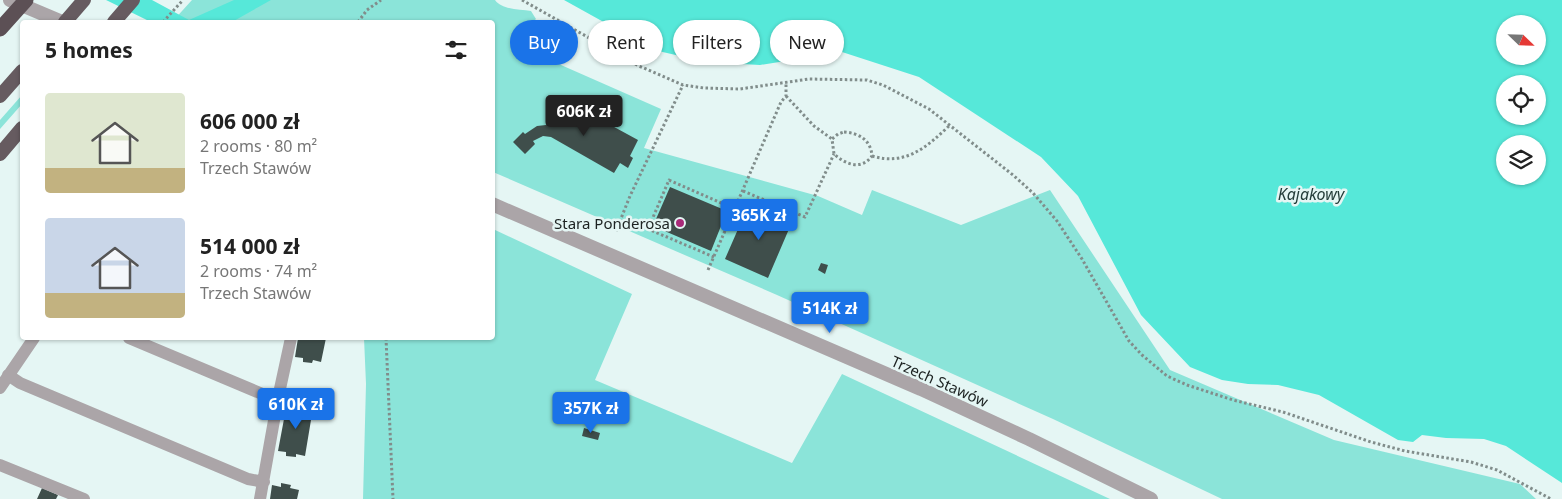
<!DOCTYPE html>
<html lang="en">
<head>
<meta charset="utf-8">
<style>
  body { margin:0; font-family:"Noto Sans",sans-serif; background:#f2f2f2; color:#222; height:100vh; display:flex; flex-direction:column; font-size:19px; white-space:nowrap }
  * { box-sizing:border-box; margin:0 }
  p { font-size:16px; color:#767676 }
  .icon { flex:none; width:28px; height:28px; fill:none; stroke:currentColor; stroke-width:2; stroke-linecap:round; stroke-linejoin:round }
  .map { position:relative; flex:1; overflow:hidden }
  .drawer { position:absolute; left:20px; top:20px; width:475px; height:320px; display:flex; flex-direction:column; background:#fff; border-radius:5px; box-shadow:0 1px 4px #0004 }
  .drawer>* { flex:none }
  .hud { position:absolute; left:510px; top:20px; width:475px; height:45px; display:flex; gap:10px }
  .needle { width:32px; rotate:113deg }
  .buttons { position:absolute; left:1496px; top:15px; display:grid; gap:10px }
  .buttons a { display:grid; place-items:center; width:50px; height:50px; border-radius:50%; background:#fff; box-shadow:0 1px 4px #0004; font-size:25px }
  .price { position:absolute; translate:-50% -42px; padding:0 11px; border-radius:5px; background:#1a73e8; color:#fff; font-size:16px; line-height:32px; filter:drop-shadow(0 1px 2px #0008) }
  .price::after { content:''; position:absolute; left:50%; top:30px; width:15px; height:11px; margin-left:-8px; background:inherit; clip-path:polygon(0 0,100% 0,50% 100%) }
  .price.on { background:#222; color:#fff }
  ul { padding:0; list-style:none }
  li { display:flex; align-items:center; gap:15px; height:125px; padding:0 25px }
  li span { display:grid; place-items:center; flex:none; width:140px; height:100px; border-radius:5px; color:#555 }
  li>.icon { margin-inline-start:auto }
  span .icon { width:60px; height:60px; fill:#fffc; stroke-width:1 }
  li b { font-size:21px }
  h2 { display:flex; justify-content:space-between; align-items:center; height:60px; padding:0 25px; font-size:21px }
  .tag { padding:0 18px; border-radius:22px; background:#fff; box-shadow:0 1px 4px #0004; font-size:18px; line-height:45px }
  .tag.on { background:#1a73e8; color:#fff }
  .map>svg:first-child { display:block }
  .green { fill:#8be4d9 }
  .water { fill:#56e8d9; fill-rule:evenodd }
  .building { fill:#3f4e4b }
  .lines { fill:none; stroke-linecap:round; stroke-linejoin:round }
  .path { stroke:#818d8b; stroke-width:3; stroke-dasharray:2.5 2.5; stroke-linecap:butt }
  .service { stroke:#aba5a8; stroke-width:12 }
  .minor { stroke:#aba5a8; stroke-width:14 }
  .trunk { stroke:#665b60; stroke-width:14 }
  .motorway-bridge { stroke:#5c5055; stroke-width:15 }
  .poi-dot { fill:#a92a79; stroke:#e5f6f4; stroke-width:2 }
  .labels { text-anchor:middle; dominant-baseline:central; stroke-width:5; stroke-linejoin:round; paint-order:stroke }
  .poi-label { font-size:15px; fill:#1c2221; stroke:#e5f6f4; text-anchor:end }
  .street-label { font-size:15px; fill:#1c2221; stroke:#e5f6f4 }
  .water-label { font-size:16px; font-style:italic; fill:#233c39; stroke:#e5f6f4 }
</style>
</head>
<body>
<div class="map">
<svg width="1562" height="499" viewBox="0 0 1562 499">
  <rect width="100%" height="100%" fill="#e5f6f4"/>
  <path class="green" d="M192,0h303c7,10 25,9 36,11l5,8 -25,24 150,66 -17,39 174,48 44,19 10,-25 89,35 89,-35 120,180 164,70 186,44 16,15h-314l-169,-80 -276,-124 -284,-123 -1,-150h-320z
    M22,95v9l-22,25v-9z
    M493,229l139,65 -37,86 197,83 50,-89 268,125h-747l3,-115 -2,-46h128z"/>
  <path class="water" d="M106,0h46l37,20 45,-20h37l-39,22h-81z
    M564,0h998v483l-56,-37 -22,-7 -38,-1 -24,-3 -9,7 -15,-2 -79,-45 -41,-10 -30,-1 -26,-4 -32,-13 -49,-52 -63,-119 -37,-39 -122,-80 -77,-25 -82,13 -54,-3 -52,-12zM1505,24h33v32h-33zM1505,84h33v32h-33zM1505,144h33v32h-33z"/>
  <path class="building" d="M561,98l77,42 -8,16 3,2 -5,10 -8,-5 -6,10 -63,-36 -8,-1 -10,5 2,3 -10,10 -12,-12 10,-10 2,2 12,-8 9,-1z
    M670,187l57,24 -16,40 -58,-25z
    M749,204l43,18 -24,56 -43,-19z
    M821,263l7,2 -3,9 -7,-4z
    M298,338h28l-5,24 -8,-2 -1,3 -9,-1v-4l-8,-1z
    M295,402l10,1 -1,3 9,2 -8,48 -9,-2v3l-10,-1v-4l-8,-1 9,-48 8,2z
    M584,428l16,5 -2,7 -16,-4z
    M281,483l10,2 -1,3 9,2 -2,9h-27l2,-14 9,2z
    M42,488l16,7 -2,4h-19z"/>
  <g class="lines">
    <path class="path" d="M522,0l117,66 44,19 21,3 36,1 69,-10 58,1 16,5 46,24 84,66 20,18 24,28 25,38 47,82 13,14 25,21 20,9 46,15 50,12 88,30 34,9 66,11 26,8 54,29
      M163,22l20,-22
      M358,22l9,-12 14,-10
      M786,96l28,30 18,13
      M844,132c15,1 27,8 28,24 -11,15 -27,8 -38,-2l-2,-15 6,-5z
      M872,156c34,10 55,-9 78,-31
      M743,191l62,26 29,-63
      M616,231l14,-35 53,-111
      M714,257l-66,-28 21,-49 66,29
      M708,270l73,-168 5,-6v-14
      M386,338l7,161"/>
    <path class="service" d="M129,338l138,58 11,2
      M8,375l12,8 228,96 16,3
      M0,388l34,-50
      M0,465l84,34
      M260,499l18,-101 13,-60"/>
    <path class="minor" d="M10,0l52,22
      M492,204l429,185 108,50 122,60"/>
    <path class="trunk" d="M65,22l19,-22
      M114,22l19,-22
      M0,96l22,-25
      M0,154l22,-26"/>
    <path class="motorway-bridge" d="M0,29l26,-29"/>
  </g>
  <circle class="poi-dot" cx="680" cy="223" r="5"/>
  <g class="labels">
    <g class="poi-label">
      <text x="670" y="223">Stara Ponderosa</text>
    </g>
    <g class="street-label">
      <text transform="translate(940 381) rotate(24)">Trzech Stawów</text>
    </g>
    <g class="water-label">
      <text x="1311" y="194">Kajakowy</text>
    </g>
  </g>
</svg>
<div class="buttons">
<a><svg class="needle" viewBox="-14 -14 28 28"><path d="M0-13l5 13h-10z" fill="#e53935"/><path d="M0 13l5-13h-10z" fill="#767676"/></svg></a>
<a><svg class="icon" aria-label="locate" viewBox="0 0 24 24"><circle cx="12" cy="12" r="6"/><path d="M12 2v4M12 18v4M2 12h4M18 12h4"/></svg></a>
<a><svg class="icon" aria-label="layers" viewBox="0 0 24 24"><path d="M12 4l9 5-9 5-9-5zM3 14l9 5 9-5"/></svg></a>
</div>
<b class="price on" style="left:584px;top:137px">606K zł</b>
<b class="price" style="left:759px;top:241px">365K zł</b>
<b class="price" style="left:830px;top:334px">514K zł</b>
<b class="price" style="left:296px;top:430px">610K zł</b>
<b class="price" style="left:591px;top:434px">357K zł</b>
<div class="hud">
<a class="tag on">Buy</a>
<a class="tag">Rent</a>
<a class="tag">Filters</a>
<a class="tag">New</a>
</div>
<section class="drawer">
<h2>5 homes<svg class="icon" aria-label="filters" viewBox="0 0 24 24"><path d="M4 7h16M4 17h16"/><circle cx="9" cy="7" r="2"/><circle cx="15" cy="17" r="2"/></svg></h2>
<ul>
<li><span style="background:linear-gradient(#dfe7d0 75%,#c2b280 0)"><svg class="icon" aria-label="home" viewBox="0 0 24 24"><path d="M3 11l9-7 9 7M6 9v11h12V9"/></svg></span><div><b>606 000 zł</b><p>2 rooms · 80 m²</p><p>Trzech Stawów</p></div></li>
<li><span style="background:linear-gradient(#c9d6e8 75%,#c2b280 0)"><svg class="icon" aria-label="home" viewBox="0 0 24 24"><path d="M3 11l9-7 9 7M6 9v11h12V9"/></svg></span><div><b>514 000 zł</b><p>2 rooms · 74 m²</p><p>Trzech Stawów</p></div></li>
</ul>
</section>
</div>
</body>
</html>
